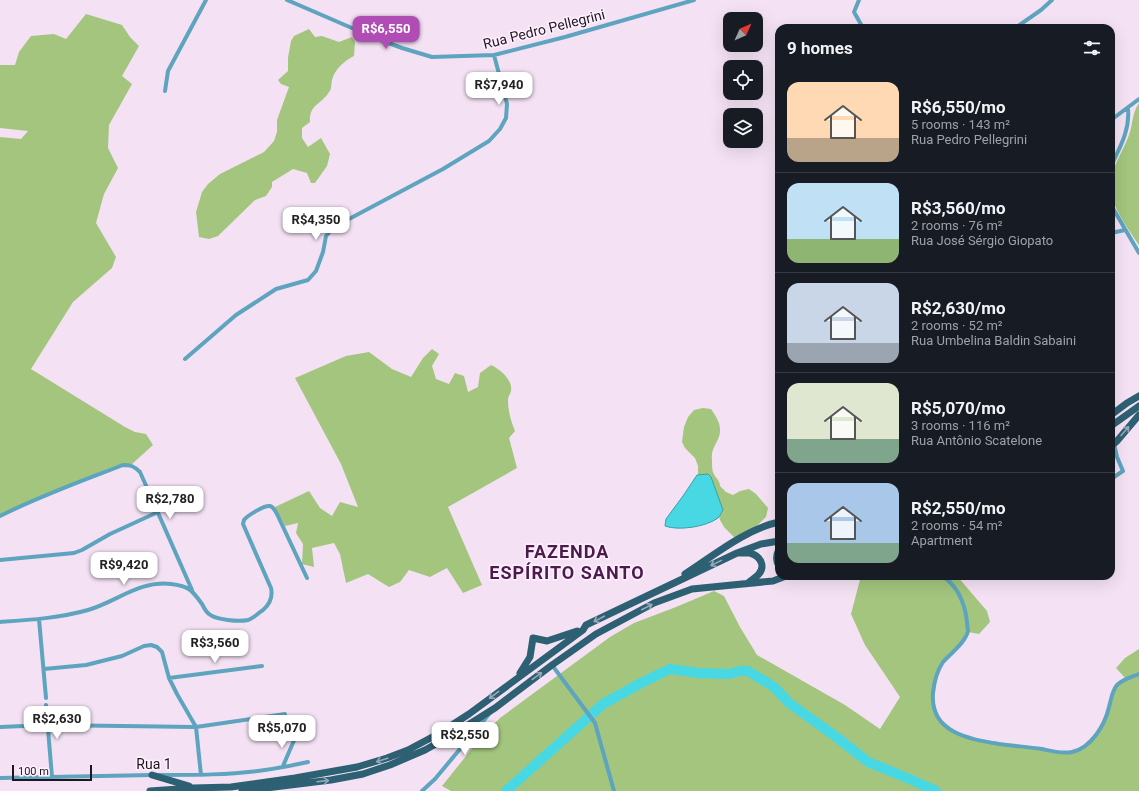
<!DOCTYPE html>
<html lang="en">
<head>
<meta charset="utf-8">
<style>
  body { margin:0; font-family:Roboto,sans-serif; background:#242831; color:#f1f3f6; height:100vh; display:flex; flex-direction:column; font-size:15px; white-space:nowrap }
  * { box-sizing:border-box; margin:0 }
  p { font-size:13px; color:#9ea1a6 }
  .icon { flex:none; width:22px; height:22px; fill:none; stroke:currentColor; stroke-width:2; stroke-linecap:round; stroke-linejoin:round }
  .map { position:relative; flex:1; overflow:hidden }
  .panel { position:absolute; left:775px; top:24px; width:340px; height:556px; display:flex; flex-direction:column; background:#171b24; border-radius:12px; box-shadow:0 4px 16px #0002 }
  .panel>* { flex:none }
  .needle { width:26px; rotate:45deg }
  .tools { position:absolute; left:723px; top:12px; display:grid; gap:8px }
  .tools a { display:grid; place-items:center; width:40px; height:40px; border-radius:8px; background:#171b24; box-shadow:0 4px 16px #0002; font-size:20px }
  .scale { position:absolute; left:12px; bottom:10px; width:80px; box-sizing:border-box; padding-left:4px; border:2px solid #1d161d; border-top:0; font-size:11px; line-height:14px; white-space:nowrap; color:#1d161d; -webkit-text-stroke:3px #fff0ff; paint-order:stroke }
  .price { position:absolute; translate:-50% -34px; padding:0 9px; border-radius:8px; background:#fff; color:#222; font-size:13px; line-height:26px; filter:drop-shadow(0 1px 2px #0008) }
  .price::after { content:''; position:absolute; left:50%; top:24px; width:12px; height:9px; margin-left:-6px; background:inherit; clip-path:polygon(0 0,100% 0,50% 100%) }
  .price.current { background:#b04db4; color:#fff }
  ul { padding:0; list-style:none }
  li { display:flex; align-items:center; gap:12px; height:100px; padding:0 12px }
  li+li { border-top:1px solid #363941 }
  li span { display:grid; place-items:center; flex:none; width:112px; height:80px; border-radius:12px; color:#555 }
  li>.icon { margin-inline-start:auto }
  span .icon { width:48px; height:48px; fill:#fffc; stroke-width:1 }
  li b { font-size:17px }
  h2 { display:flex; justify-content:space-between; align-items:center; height:48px; padding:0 12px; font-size:17px }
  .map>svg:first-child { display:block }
  .green { fill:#a3c57d }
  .water { fill:#47d8e3; stroke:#3a9ea8 }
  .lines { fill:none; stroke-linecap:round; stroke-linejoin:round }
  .river { stroke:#47d8e3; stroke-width:10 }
  .street { stroke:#5ea4bf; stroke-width:4 }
  .primary { stroke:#2e6073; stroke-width:7 }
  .oneway { stroke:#96a8b9 }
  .labels { text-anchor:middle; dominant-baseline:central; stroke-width:3; stroke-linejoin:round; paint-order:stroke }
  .street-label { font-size:14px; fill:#1d161d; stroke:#fff0ff }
  .district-label { font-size:18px; font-weight:bold; letter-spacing:1px; fill:#4b1b4c; stroke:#fff0ff }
</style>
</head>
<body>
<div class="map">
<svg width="1139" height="791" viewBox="0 0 1139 791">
  <rect width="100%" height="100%" fill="#f4e2f4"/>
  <path class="green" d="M86,14l36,11 8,12 9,9 -17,30 10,8 -23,41 -1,23 10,20 -14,26 -8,29 20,34 -4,11 -39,34 -42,67 94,58 10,5 11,2 7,11 -22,20h-8l-123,51v-379l21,2 7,-8 -28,-3v-63h15l4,-13 12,-16 23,-2 12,5z
    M309,29l6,8 7,-1 17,6 13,-5 3,5 -1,14c-10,5 -19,13 -22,24 -1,4 0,9 -3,12 -8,13 -20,12 -19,30l-8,6v10l6,9 13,-9 9,16 -3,12 -12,17h-4l-4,-10 -14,-4 -21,13v5l-6,9 -11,4 -37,36 -9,3 -10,-2 -3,-25 6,-20 6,-8 12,-10 44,-22 10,-11 3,-9v-12l12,-33 -8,-3 -3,-4 10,-9v-13l3,-17 3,-5z
    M1139,103v142c-12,-18 -33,-45 -28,-67 3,-14 13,-29 18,-43 4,-11 3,-22 10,-32z
    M432,349l7,5 -7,12 4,13 13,5 6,-11 9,3 4,16 10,-5 2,-14 11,-8c9,4 22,15 20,26 -1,4 -3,5 -3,9 0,11 3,21 7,31l-6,7 8,30 -69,39 34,78 -19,8 -16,-25 -17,9 -21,-7 -9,12 -11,5 -21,-13 -22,9 -6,-29 -6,-11 -22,5 2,19 -12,-3 1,-20 -7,-11 2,-10 -13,3 -10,-19 34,-16 11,17 12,8 8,-14 18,5 -17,-43 -46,-86 51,-22 23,-4 23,17 19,8 12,-19z
    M703,408l8,1c4,6 9,13 9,20 1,11 -10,19 -8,30 0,4 0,10 1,13 2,6 7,8 7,14l6,6 7,3 7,-4 9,-2 7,5 12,14 -2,9 -21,20 -8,3 -13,-13 -4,-7 -4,-18 -18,-27v-9l-3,-8 -10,-10 -3,-6 2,-15 4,-10 6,-7z
    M861,576h96l30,35 3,11 -11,12 -11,-2 -28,36 -7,30 6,20 23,18 100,17 19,-5 18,-18 17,-44 10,-7 -10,-11 9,-10 14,-9v142h-688l-9,-5 41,-51 17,-17 110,-81 24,-14 42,-16 38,-16 10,5 16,31 17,28 88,50 35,24 20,-32 -35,-52 -14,-31z"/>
  <path class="water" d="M708,474l3,3 12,33c-2,3 -3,6 -5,8 -12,9 -40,13 -53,8l1,-7 17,-23 14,-21z"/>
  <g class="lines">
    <path class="river" d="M506,791l97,-87 38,-21 29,-14 28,4 30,1 13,-3h7l26,16 15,16 46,33 33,26 46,19 22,10"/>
    <path class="street" d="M287,0l88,38 27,10 30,9 62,-2 71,-18 129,-37
      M859,0l-5,12 9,16
      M1015,28l26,-18 11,-10
      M165,91l3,-20 38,-71
      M1111,120l28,-21
      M1111,166c9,-19 19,-36 17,-57
      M1111,205l28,48
      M1111,233l14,-3
      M185,359l51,-44 40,-26 32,-9 8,-9 7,-19 3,-16 8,-9 109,-58 46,-28 11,-12 6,-11 1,-14 -13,-49
      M1111,479l12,-8 -6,-14 -3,-13
      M0,516c40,-20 82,-35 123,-51 8,0 11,1 17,7l52,118
      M0,560l74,-7 8,-3 28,-16 48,-22
      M942,576c16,10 23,28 25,46 0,3 1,7 1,9 -2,11 -18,23 -25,31 -6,9 -9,20 -10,31 -3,40 36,46 66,51 15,2 29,3 43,5 9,2 20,5 30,3 19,-4 33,-27 37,-45 2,-7 3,-16 8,-22 6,-6 15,-8 22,-11
      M39,619l7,79
      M0,622c29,-2 60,-4 88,-12 28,-8 52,-30 83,-26 18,2 21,6 31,20 2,4 4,8 7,10 7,6 30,8 39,6 6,-2 10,-7 15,-10 7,-6 10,-13 8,-22l-28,-64 1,-4c3,-4 20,-15 26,-14 4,1 5,5 7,8l30,64
      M552,665l43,58 19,68
      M44,669l42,-4 36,-9 22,-10 7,-1 6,2 5,5 7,26 8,16 19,33 5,48
      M169,678l93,-12
      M46,705l6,72
      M0,727l47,-2 149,2 89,-13
      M283,766l12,-28
      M159,775c35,0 71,0 106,-5 14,-2 29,-5 43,-8
      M0,778l152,-3
      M422,791l13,-12 55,-66"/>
    <path class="primary" d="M1111,415l16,-12 12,-7
      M1111,426l28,-20
      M1111,446l6,-5 22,-26
      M779,549c-3,6 -4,11 0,17
      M740,553c4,0 7,0 10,0 11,3 16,14 8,22 -3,3 -7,5 -10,8
      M685,574c28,-18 61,-45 94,-52
      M520,673l10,-16 3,-19 14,3 30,-10
      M152,775l37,11
      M150,791l43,-3 38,-1 64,-9 62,-11 30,-9 21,-8 30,-16 31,-20 114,-84 3,-5 151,-72 24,-9 18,-3
      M242,791l89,-11 32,-6 27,-9 35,-15 27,-15 43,-27 57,-43 44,-31 58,-31 38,-14 81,-8 13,-5"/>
  </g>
  <defs><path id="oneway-shaft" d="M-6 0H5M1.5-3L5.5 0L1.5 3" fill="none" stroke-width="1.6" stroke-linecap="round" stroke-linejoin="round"/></defs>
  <g class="oneway">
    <use href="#oneway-shaft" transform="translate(1125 431) rotate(-49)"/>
    <use href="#oneway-shaft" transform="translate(716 563) rotate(154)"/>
    <use href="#oneway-shaft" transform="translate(647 607) rotate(-27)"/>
    <use href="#oneway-shaft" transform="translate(599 619) rotate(152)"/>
    <use href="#oneway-shaft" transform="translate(537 676) rotate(-36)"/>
    <use href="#oneway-shaft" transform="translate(494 695) rotate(143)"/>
    <use href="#oneway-shaft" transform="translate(382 760) rotate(162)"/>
    <use href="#oneway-shaft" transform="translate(323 781) rotate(-7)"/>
  </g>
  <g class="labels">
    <g class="street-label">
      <text transform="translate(544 29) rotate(-14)">Rua Pedro Pellegrini</text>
      <text x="154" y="764">Rua 1</text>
    </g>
    <g class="district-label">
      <text x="567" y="551">FAZENDA<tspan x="567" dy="21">ESPÍRITO SANTO</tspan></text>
    </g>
  </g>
</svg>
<div class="tools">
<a><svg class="needle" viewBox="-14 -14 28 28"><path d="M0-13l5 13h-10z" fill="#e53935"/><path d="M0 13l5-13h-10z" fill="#9ea1a6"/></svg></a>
<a><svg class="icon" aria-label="locate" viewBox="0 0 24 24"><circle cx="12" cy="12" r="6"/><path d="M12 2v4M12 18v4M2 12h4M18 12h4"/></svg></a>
<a><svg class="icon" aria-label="layers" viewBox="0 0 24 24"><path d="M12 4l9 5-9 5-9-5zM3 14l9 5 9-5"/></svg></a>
</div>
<div class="scale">100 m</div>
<b class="price current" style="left:386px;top:50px">R$6,550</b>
<b class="price" style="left:499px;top:106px">R$7,940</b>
<b class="price" style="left:316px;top:241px">R$4,350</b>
<b class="price" style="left:170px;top:520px">R$2,780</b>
<b class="price" style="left:124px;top:586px">R$9,420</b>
<b class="price" style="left:215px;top:664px">R$3,560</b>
<b class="price" style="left:57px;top:740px">R$2,630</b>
<b class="price" style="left:282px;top:749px">R$5,070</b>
<b class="price" style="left:465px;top:756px">R$2,550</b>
<section class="panel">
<h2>9 homes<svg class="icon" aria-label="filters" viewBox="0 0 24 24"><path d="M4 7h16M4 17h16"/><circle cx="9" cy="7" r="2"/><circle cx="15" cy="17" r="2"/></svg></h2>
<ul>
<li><span style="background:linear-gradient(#ffd9b3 70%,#b9a48a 0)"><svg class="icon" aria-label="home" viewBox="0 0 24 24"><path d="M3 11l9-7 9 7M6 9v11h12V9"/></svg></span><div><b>R$6,550/mo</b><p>5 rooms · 143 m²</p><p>Rua Pedro Pellegrini</p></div></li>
<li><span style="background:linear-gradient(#bfe0f5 70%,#8fb573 0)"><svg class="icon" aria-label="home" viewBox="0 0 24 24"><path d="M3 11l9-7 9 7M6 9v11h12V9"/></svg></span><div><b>R$3,560/mo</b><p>2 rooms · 76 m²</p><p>Rua José Sérgio Giopato</p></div></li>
<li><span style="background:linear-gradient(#c9d6e8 75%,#9aa5b1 0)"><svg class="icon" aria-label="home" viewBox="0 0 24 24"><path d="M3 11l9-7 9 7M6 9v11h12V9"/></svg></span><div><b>R$2,630/mo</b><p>2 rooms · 52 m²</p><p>Rua Umbelina Baldin Sabaini</p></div></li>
<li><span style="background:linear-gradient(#dfe7d0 70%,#7fa58c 0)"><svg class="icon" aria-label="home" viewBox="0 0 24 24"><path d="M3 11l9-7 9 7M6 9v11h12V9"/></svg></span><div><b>R$5,070/mo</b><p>3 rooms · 116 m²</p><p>Rua Antônio Scatelone</p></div></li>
<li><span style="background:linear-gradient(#a9c7e8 75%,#7fa58c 0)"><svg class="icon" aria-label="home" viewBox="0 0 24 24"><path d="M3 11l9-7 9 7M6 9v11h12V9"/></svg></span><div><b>R$2,550/mo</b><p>2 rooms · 54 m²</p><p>Apartment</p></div></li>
</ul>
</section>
</div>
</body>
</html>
